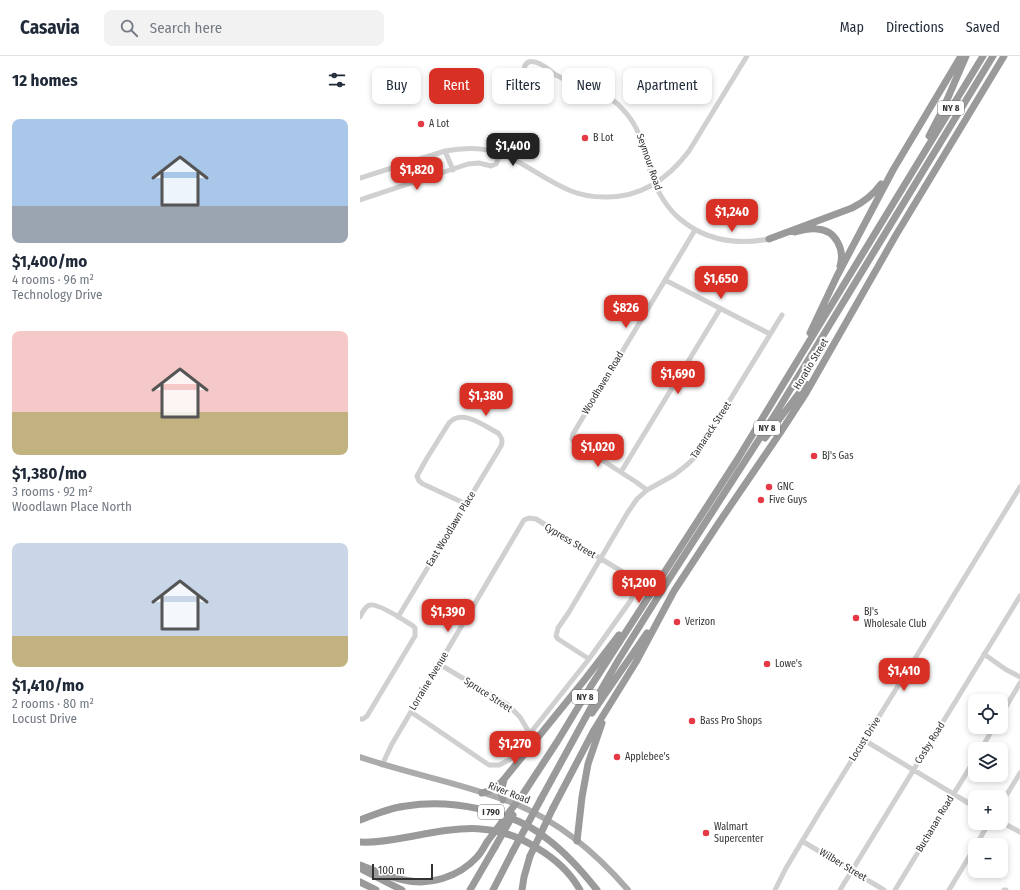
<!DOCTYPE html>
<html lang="en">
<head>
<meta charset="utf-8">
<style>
  body { margin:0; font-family:"Fira Sans Condensed",sans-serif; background:#f2f2f3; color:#1f2937; height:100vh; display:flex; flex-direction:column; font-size:15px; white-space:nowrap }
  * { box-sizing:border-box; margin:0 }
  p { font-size:13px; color:#747a83 }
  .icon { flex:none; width:22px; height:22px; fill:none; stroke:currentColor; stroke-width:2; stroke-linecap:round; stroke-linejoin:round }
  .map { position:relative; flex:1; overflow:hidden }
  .details { display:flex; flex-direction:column; background:#fff; width:360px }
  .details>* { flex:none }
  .top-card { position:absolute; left:12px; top:12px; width:380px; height:36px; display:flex; gap:8px }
  .fabs { position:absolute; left:608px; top:638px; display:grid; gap:8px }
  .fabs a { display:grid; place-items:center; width:40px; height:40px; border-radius:8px; background:#fff; box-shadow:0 2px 6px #0003; font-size:20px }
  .scale { position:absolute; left:12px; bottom:10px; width:61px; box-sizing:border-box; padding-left:4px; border:2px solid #333; border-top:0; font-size:11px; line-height:14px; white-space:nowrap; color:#333; -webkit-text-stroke:3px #fff; paint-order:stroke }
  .price { position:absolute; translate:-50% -34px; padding:0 9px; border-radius:8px; background:#d93025; color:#fff; font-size:13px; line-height:26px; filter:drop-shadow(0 1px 2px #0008) }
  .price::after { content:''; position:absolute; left:50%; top:24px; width:12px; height:9px; margin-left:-6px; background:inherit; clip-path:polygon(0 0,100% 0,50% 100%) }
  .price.active { background:#222; color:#fff }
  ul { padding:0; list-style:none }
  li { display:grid; align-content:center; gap:8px; height:212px; padding:0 12px }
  li span { display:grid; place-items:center; height:124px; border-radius:8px; color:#555 }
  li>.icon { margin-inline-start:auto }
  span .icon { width:72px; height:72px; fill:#fffc; stroke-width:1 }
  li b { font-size:17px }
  h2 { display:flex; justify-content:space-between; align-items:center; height:48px; padding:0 12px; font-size:17px }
  .chip { padding:0 14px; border-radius:8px; background:#fff; box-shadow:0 2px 6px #0003; font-size:14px; line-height:36px }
  .chip.active { background:#d93025; color:#fff }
  header { display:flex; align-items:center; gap:24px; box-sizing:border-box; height:56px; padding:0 20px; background:#fff; border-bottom:1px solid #e0e1e3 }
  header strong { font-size:19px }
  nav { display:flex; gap:22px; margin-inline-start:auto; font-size:14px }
  .search { width:280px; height:36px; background:#f2f2f3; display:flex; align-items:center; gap:10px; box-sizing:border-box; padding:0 14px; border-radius:8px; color:#747a83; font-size:15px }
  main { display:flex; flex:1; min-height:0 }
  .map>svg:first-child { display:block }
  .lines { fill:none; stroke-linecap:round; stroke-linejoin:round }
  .minor { stroke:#d0d0d0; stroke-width:5 }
  .major { stroke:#ababab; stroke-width:6 }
  .highway { stroke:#9a9a9a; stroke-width:7 }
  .highway-bridge { stroke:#9a9a9a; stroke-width:7 }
  .poi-dot { fill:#e63946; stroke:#fff; stroke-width:1.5 }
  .labels { text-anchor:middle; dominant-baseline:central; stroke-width:4; stroke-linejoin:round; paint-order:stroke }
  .shield { fill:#fff; stroke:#707070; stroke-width:1 }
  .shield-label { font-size:9px; font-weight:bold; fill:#333 }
  .poi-label { font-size:10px; fill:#333; stroke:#fff; text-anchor:start }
  .street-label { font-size:10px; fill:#333; stroke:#fff }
</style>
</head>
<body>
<header>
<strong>Casavia</strong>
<div class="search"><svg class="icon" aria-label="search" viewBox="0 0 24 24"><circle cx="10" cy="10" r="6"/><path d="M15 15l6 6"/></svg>Search here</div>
<nav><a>Map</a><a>Directions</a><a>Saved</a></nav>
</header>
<main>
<section class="details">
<h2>12 homes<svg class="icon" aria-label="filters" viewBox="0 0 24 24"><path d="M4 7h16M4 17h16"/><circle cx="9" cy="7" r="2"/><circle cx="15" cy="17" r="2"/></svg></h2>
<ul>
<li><span style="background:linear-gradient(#a9c7e8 70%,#9aa5b1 0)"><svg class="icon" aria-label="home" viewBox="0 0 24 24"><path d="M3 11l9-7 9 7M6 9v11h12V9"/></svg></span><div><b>$1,400/mo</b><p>4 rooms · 96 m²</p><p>Technology Drive</p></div></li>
<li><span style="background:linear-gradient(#f6c9c9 65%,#c2b280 0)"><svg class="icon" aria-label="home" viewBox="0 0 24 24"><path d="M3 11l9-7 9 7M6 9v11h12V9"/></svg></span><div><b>$1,380/mo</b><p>3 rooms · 92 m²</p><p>Woodlawn Place North</p></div></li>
<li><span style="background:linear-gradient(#c9d6e8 75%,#c2b280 0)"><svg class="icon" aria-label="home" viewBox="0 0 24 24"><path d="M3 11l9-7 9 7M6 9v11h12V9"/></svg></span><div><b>$1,410/mo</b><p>2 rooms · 80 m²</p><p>Locust Drive</p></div></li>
</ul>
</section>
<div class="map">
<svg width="660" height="834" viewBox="0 0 660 834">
  <rect width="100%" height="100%" fill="#fff"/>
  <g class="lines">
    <path class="minor" d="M195,19l-26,3 -5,-5c-1,-17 14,-12 24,-4 12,11 28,14 44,20 13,4 25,13 34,24 17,20 17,38 25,61 6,17 16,34 29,45 26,22 57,26 89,20
      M85,95l8,19
      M0,122l85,-27c61,-12 77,19 126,40 10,4 23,6 33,6 36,1 64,-18 85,-46l58,-95
      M0,144l108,-36 11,-1 12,3 5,-2 5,-11
      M305,224l105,54
      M261,416l99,-163
      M287,434l-11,-8 -62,-40 -2,-3 1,-5 122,-204
      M0,561c2,-4 5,-11 10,-12 9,-2 35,16 43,21l2,2v8l-48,80 -4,3h-3
      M38,561l103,-171c2,-6 1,-8 -3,-13 -14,-7 -36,-25 -49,-10l-22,35 -10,18 2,5 4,3 43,20
      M624,598l21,15 15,8
      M229,603l-31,-20 -2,-3 2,-8 11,-16 59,-100 9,-13 10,-9 27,-15 14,-11 7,-7 87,-142
      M79,608l69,41 12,12 10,17
      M641,659l19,-32
      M504,684l111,67
      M621,693l13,-22
      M22,709l10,-21 132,-224 5,-2 7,1 90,55 8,9 1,5 -4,12 -42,59 -80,101 -10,5h-10l-78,-53
      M641,748l19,-31
      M641,766l19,10
      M442,785l82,49
      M616,789l13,-22
      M415,834l11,-22 33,-55 92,-148 109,-178
      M480,834l180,-294
      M535,834l80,-131
      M589,834l26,-43
      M644,834h2"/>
    <path class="major" d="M0,701c52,18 107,27 158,48 42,18 80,50 110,85"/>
    <path class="highway" d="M569,80l14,-27 23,-53
      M435,176c7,-2 14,-4 22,-3 19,1 28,21 23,37
      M409,183l83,-31c12,-6 21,-13 29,-24
      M450,277l27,-57 56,-106 68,-114
      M405,382l41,-54
      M232,657l55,-80
      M165,735l32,-49 34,-56 146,-226 246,-404
      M122,737c10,-2 16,-7 23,-15l81,-100 33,-43
      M181,743l53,-97 25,-43 52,-83 105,-163 217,-357
      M143,744l-2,-8 3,-12
      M193,752l41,-78 42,-68 38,-71 44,-67 62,-91 26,-40 90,-158 108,-179
      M0,764c15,-6 30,-12 46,-14 44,-7 105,4 140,32 19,14 36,33 51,52
      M217,785l5,-44 6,-33 14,-41
      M0,786c16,1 32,-2 48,-5 50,-9 84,-17 129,11 17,10 33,24 43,42
      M0,809c14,5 29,12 44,15 25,6 55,-3 73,-23 4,-4 7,-10 10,-15
      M3,814l39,20
      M0,826l16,8
      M110,834l25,-43
      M133,834l20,-39
      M162,834l2,-13 6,-21"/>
    <path class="highway-bridge" d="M127,786l38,-51
      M135,791l18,-32
      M153,795l28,-52
      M170,800l23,-48"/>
  </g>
  <g class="poi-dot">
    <circle cx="61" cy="68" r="4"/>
    <circle cx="225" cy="82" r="4"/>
    <circle cx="454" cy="400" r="4"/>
    <circle cx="409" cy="431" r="4"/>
    <circle cx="401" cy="444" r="4"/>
    <circle cx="496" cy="562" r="4"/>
    <circle cx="317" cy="566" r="4"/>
    <circle cx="407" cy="608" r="4"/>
    <circle cx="332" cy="665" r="4"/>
    <circle cx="257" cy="701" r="4"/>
    <circle cx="346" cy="777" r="4"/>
  </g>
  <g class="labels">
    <g class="shield">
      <rect x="578" y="45" width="26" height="14" rx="3"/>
      <rect x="394" y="365" width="26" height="14" rx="3"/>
      <rect x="212" y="634" width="26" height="14" rx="3"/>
      <rect x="118" y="749" width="26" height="14" rx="3"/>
    </g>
    <g class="shield-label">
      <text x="591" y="52">NY 8</text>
      <text x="407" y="372">NY 8</text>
      <text x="225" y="641">NY 8</text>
      <text x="131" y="756">I 790</text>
    </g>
    <g class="poi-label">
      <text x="69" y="68">A Lot</text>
      <text x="233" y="82">B Lot</text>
      <text x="462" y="400">BJ's Gas</text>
      <text x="417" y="431">GNC</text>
      <text x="409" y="444">Five Guys</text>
      <text x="504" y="556">BJ's<tspan x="504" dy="12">Wholesale Club</tspan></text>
      <text x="325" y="566">Verizon</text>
      <text x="415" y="608">Lowe's</text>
      <text x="340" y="665">Bass Pro Shops</text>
      <text x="265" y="701">Applebee's</text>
      <text x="354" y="771">Walmart<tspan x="354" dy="12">Supercenter</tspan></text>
    </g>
    <g class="street-label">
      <text transform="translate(289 106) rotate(71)">Seymour Road</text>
      <text transform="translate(451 308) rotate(-59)">Horatio Street</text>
      <text transform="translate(243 327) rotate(-59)">Woodhaven Road</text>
      <text transform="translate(351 374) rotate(-57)">Tamarack Street</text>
      <text transform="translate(91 473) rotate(-59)">East Woodlawn Place</text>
      <text transform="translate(210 485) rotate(31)">Cypress Street</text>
      <text transform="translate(69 625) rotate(-59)">Lorraine Avenue</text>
      <text transform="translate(128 639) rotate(33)">Spruce Street</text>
      <text transform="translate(505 683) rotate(-58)">Locust Drive</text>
      <text transform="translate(570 687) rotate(-58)">Cosby Road</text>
      <text transform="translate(149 737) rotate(21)">River Road</text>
      <text transform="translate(575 768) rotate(-59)">Buchanan Road</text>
      <text transform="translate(483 809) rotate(31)">Wilber Street</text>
    </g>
  </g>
</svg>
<div class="fabs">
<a><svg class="icon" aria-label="locate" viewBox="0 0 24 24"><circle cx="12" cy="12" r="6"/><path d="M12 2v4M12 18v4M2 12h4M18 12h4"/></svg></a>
<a><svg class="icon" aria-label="layers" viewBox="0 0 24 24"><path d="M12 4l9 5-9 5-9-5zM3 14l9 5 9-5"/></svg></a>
<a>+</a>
<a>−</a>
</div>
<div class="scale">100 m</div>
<b class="price active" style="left:153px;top:111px">$1,400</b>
<b class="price" style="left:57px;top:135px">$1,820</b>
<b class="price" style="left:372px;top:177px">$1,240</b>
<b class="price" style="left:361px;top:244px">$1,650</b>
<b class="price" style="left:266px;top:273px">$826</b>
<b class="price" style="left:318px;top:339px">$1,690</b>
<b class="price" style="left:126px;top:361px">$1,380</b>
<b class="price" style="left:238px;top:412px">$1,020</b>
<b class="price" style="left:279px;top:548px">$1,200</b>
<b class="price" style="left:88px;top:577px">$1,390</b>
<b class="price" style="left:544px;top:636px">$1,410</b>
<b class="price" style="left:155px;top:709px">$1,270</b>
<div class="top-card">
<a class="chip">Buy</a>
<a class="chip active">Rent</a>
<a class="chip">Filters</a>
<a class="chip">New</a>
<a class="chip">Apartment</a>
</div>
</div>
</main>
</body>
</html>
